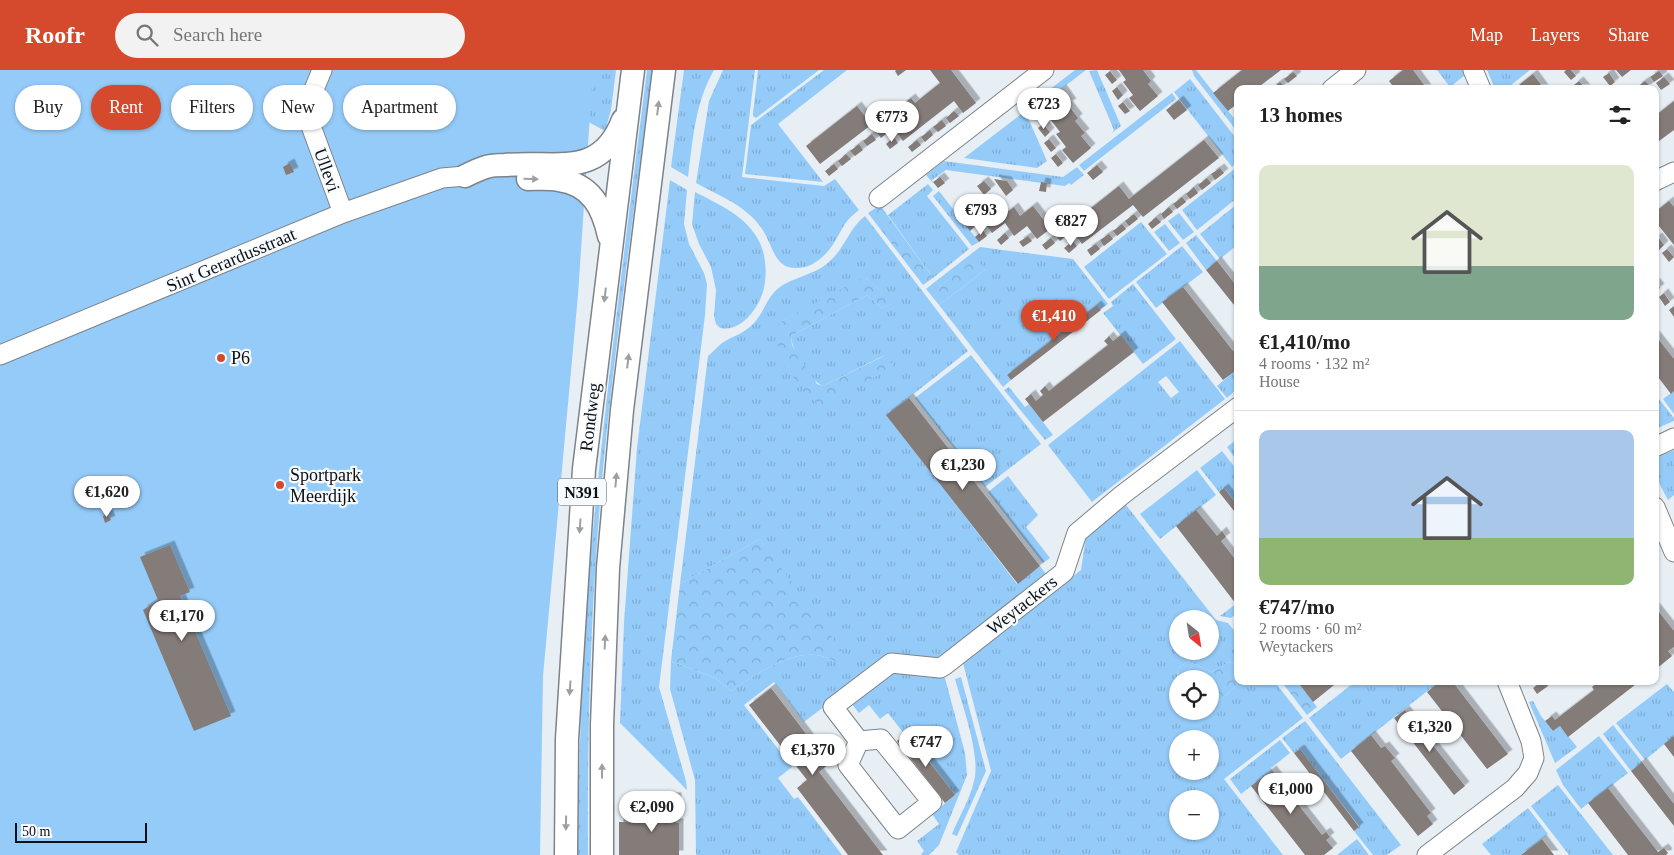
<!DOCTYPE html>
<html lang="en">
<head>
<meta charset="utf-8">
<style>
  body { margin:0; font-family:"Times New Roman",serif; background:#f2f2f2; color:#222; height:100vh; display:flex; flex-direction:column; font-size:19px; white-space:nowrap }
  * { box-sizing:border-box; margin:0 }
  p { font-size:16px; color:#767676 }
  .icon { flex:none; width:28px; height:28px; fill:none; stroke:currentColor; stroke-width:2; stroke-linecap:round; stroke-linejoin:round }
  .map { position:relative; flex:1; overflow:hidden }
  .panel { position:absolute; left:1234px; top:15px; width:425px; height:600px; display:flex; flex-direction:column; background:#fff; border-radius:10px; box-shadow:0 1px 4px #0004 }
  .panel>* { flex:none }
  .guide { position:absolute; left:15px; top:15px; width:475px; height:45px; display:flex; gap:10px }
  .needle { width:32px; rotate:150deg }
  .controls { position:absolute; left:1169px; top:540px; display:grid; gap:10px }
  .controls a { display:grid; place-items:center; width:50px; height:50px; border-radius:50%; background:#fff; box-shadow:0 1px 4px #0004; font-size:25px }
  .scale { position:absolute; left:15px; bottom:12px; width:132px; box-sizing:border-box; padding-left:5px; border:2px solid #0d1012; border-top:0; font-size:14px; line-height:18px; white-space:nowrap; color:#0d1012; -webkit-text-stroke:4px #f8fbfe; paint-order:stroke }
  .price { position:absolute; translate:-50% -42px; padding:0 11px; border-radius:18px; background:#fff; color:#222; font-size:16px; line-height:32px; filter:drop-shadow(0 1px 2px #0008) }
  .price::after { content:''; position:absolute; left:50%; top:30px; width:15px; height:11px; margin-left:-8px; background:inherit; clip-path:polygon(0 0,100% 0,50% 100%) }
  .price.current { background:#d54a2d; color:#fff }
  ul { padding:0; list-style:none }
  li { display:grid; align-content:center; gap:10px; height:265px; padding:0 25px }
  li+li { border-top:1px solid #e0e0e0 }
  li span { display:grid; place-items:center; height:155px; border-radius:10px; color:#555 }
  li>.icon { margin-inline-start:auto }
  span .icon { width:90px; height:90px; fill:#fffc; stroke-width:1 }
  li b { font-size:21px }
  h2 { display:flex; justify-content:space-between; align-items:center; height:60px; padding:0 25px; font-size:21px }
  .chip { padding:0 18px; border-radius:22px; background:#fff; box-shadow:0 1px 4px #0004; font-size:18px; line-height:45px }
  .chip.current { background:#d54a2d; color:#fff }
  header { display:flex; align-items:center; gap:30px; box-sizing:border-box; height:70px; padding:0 25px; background:#d54a2d; color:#fff }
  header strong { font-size:24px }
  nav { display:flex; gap:28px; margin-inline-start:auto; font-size:18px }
  .search { width:350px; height:45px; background:#f2f2f2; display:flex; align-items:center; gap:12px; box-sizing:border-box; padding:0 18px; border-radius:28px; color:#767676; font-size:19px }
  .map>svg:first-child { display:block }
  .grass { fill:url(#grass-tufts); fill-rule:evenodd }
  .forest { fill:url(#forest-crowns) }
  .park { fill:#95cbf9 }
  .building { fill:#847b79; filter:url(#shadow) }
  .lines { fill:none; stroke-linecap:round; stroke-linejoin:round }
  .minor-casing { stroke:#7d8389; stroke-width:21 }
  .major-casing { stroke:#7d8389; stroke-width:25 }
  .minor { stroke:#fff; stroke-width:19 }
  .major { stroke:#fff; stroke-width:22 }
  .oneway { fill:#9e9fa0 }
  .poi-dot { fill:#d54a2d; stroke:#f8fbfe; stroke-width:2 }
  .labels { text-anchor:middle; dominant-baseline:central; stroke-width:4.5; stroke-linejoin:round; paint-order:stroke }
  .shield { fill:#f8fbfe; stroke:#545659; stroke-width:1 }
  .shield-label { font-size:16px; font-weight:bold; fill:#0d1012 }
  .street-label { font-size:18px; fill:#0d1012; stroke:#f8fbfe }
  .poi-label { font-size:18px; fill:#0d1012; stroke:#f8fbfe; text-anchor:start }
</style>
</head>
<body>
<header>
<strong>Roofr</strong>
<div class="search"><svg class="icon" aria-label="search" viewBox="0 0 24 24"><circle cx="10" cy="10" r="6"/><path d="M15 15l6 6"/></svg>Search here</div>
<nav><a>Map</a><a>Layers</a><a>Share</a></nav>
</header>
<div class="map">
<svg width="1674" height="785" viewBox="0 0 1674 785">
  <defs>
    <pattern id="grass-tufts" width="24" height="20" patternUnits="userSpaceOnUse" patternTransform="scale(1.25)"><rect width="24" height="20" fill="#95cbf9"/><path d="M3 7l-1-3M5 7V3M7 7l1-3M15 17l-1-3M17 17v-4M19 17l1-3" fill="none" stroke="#7fadd4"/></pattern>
    <pattern id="forest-crowns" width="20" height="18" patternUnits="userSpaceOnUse" patternTransform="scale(1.25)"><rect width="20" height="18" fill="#95cbf9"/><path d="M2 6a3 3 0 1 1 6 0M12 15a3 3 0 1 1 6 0" fill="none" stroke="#7fadd4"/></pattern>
    <filter id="shadow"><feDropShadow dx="4.5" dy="-4.5" stdDeviation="0" flood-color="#0004"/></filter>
  </defs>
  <rect width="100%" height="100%" fill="#e7eff5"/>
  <path class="grass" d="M578,0h38l-5,40 -6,21 -35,-19z
    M647,0h5c-17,136 -37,272 -50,409 -11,125 -15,250 -14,376h-10c1,-94 3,-188 11,-281 15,-169 37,-336 58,-504z
    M684,0h30c-19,33 -21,69 -26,107l-17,-10z
    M723,0h32l-13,107 82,9 11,-7 24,31c-5,4 -10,8 -14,14 -8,12 -12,25 -24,34 -7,6 -14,10 -24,10 -22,1 -24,-21 -33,-36 -3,-5 -8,-11 -12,-15 -15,-15 -38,-24 -56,-34l13,-82z
    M758,0h61l-63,48 -3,-2v-3z
    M824,0h23l-69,54 45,58 -78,-8 6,-49z
    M1075,0h11l-51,39 -4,-5z
    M1097,0l24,56 -9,7 2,-3 -25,-59z
    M1192,0h4l41,52v7l-1,1 -42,-54z
    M1437,0h26l2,5 -15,12z
    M1487,0h43l-24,19h-11z
    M1190,9l45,58 2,-1v26l-5,5 -58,-75z
    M1172,23l4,6 -92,72 -5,-6z
    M1025,41l22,50 -10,7 -73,-10z
    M944,91l119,16 14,-10 7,8 -13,10 -2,-2 -4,3 -119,-16 -14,10 1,3 -7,-8z
    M1237,97v31l-40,32 -15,-20z
    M670,110l17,10 -3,34 5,20 15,29 3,11 -2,31 -46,372 27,94 1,9 -67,-67 4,-100 13,-175z
    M928,114l5,6 -6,6 42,53 -36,29 -45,-63z
    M939,121l40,51 -7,4 -39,-50z
    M695,122c25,13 52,24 65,51 6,13 7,31 4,45 -4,18 -22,45 -44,40l-4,-4 -2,-8 2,-26 -5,-23 -12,-23 -7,-20z
    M1237,134v41l-17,14 -20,-25z
    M1179,143l15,19 -11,8 -15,-19z
    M865,146l103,135 -81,64 130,169 23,-18 6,8 -106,83 -12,2 -35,-5 -89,68 -30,-40 -30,23 48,62 -14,11 16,21 4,-2 44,58h-146l-1,-75 -25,-91 1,-28 44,17 16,13c26,-17 69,-49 101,-31 5,2 9,6 13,10l-85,-131 -80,45 28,-228c5,-4 9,-9 14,-13 11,-7 23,-10 32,-20 11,-12 13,-27 26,-36 16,-11 35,-12 50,-26 15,-13 19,-33 35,-45zM866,208l27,25 -11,5 -15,-13 -76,41c1,15 18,44 32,50l62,-31 -66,51 -41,-83z
    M1141,152l26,32 -58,45 -25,-32z
    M1165,154l15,19 -11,8 -15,-19z
    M1196,165l21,26 -11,9 -20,-27z
    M1182,176l21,26 -47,36 -20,-26z
    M980,177l93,12 35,45 -101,71 4,5 -8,7 -64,-82 46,-35 -9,-11 -36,27 -4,-5z
    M1133,214l43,55 -33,25 -40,-51 10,-7 -2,-4z
    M1180,271l45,58 -133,103 -44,-57zM1166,306l13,16 -8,6 -13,-16z
    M971,285l70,89 -56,43 -70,-89z
    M1237,299v20l-10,9 -10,-12z
    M1009,317l16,20 4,-3 24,31 -8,5 -41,-50z
    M1674,321v23l-11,-15z
    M1658,328l16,20v3l-19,8v-29z
    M1237,369v22l-10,-14z
    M1674,380v45l-6,5c-5,-10 -20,-33 -9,-43 4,-3 10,-5 15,-7z
    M1222,381l15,19v36l-13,-17 -5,3 -19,-24z
    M1197,400l19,25 -56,44 -20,-25z
    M1008,406l30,39 -12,12 24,31 -7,5 -55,-71z
    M1126,435l90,115 12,3 9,11v31l-8,-3 -17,10 -24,-11 -11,8 1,42h32v-6l6,-1 25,-23h33l29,37 -79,61 59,76h-324l-3,-3 35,-81 -28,-108 118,-93 5,-34zM1178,549h32v32h-32zM1178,669h32v32h-32zM1178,729h32v32h-32z
    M1237,533v10l-6,5 -11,-2z
    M892,602l51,4 2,2 20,75 2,22 -28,70 -10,10h-7l-1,-1 3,-3 -7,-10 22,-17 -7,-10 23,-19 -47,-62 -3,2 -17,-22 -8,6 -11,-14 -10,8 -8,-10z
    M961,607l25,94 -29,65 -5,-2c7,-17 18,-35 22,-53 7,-26 -12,-76 -19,-102z
    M1356,611h84l-99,78 -32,-41z
    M1667,614l7,8v44l-29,24 -29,-37z
    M1533,631l8,15 12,15 7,-5 17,21 -22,16 -26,-61z
    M1305,651l96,124 -14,10h-14l-19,-24 5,-5 -59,-76 -6,3 -12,-15z
    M1613,655l29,37 -11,9 -28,-37z
    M1599,666l29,37 -47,36 -18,-24 -7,-15z
    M1280,670l10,13 -19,15 1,2 -31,24 -11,-15z
    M1558,715l55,70h-44l-38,-49z
    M1528,738l20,26 -27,21h-30l-9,-11z
    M1357,769l12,16h-32z"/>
  <path class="forest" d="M880,135l53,73 -10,7 -55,-72z
    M976,188l9,12 -46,35 -13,-16 10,-8 4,5z
    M866,208l28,25 -12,5 -15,-13 -76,41 1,9 25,39 6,2 63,-31 8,12 -75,39 -41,-46v-37l80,-43z
    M760,469l92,126 -7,5c-4,-3 -8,-8 -13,-10 -32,-18 -75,14 -101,31l-16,-13 -44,-17 9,-77z
    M1188,591l24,11 17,-10 8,3 1,16h3l-25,23 -6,1v-26h-32l-1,-10z
    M1281,611h16l20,26 -10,8z"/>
  <path class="park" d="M0,0h593l-15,225 -35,381 -3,179h-540z
    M1144,316l16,21 -12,10 -16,-21z"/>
  <path class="building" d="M896,0h10l-8,6 -3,-5z
    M930,0h21l25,33 -13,10 -9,-12 -51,40 -10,-13 -12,10 -10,-13 -51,39 -14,-18 51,-40 10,13 13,-9 10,12 12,-9 -4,-5 13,-10 4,5 25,-20z
    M1119,0h24l8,11 -3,3 10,12 -18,15 -11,-13 4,-3 -10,-13 3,-2z
    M1242,0h39l-25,19h-18v14l-10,8 -15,-18z
    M1403,0h10l14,19h-32l-6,-8z
    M1566,0h5l5,6 -5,4 -7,-8z
    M1616,0h15l-9,7z
    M1110,1l7,9 -5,4 -7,-9z
    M1659,1l4,5 -9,6 -4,-5z
    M1293,2l4,4 -9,7 -4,-4z
    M1609,3l6,9 -5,4 -7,-9z
    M1533,4l11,15h-30z
    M1664,7l6,7 -9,6 -5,-7z
    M1579,11l7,8h-9l-3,-4z
    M1645,11l5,5 -4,3h-8l-1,-2z
    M1280,12l4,4 -4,3h-9z
    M1117,17l6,8 -5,5 -6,-9z
    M1062,19l10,14 -4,2 10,13 -3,3 10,12 -4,3 10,12 -18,15 -11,-13 4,-3 -10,-13 4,-2 -10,-13 3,-3 -10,-13z
    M1179,30l8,10 -13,10 -8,-10z
    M1674,31v29l-19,14v-28z
    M1123,32l7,9 -5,3 -7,-8z
    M1037,38l6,9 -5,4 -7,-9z
    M954,41l5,5 -9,7 -4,-5z
    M942,50l4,6 -8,6 -5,-5z
    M1043,54l7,8 -5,5 -7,-9z
    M930,60l3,5 -8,7 -4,-5z
    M872,64l4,6 -9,6 -4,-5z
    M894,67l4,6 -8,6 -4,-5z
    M1049,69l7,9 -5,4 -7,-9z
    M917,70l4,5 -9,7 -4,-5z
    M1204,70l15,18 -76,59 -10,-12 -51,39 -10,-13 -12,10 -10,-12 -13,10 -10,-13 -13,10 -9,-13 -13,10 -10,-13 -12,11 -15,-19 14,-10 5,7 13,-10 14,18 13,-10 6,9 13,-10 13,17 13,-10 6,8 13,-10 3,5 38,-30 10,13z
    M859,74l4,6 -8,6 -5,-5z
    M846,84l5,5 -9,7 -4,-5z
    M1056,84l7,9 -5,4 -7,-9z
    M290,93l4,9 -8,3 -3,-8z
    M834,94l4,5 -9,7 -4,-5z
    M1097,95l6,7 -10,8 -6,-7z
    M1220,98l4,5 -9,7 -4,-6z
    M940,107l5,6 -7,5 -5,-6z
    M1207,108l4,5 -9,7 -4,-5z
    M994,109l13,2 6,9 -7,6z
    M984,111l7,8 -7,6 -7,-9z
    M1041,112l6,1 -1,9 -7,-1z
    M1194,117l4,6 -8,6 -4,-5z
    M1182,127l4,5 -9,7 -4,-5z
    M1669,131l5,6v38l-19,-24v-9z
    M1169,137l4,5 -9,7 -3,-5z
    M1134,144l4,5 -9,7 -4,-5z
    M1156,147l5,5 -9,7 -4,-5z
    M1122,154l4,5 -9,7 -4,-5z
    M983,160l4,6 -8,6 -4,-5z
    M1005,163l4,5 -8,7 -4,-5z
    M1109,164l4,5 -9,7 -4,-6z
    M1028,166l4,5 -9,6 -4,-5z
    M1658,167l6,8 -5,5 -4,-6v-5z
    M1051,168l4,5 -9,7 -4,-5z
    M1073,171l4,5 -8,7 -5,-5z
    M1096,174l4,5 -9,7 -4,-6z
    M1667,179l7,8 -5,5 -7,-9z
    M1217,191l21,27v22l-32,-40z
    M1655,212l5,6 -5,4z
    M1183,217l50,64 5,-4v22l-15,11 -61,-78z
    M1664,223l6,9 -5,4 -6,-9z
    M1097,235l4,5 -90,70 -4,-5z
    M1674,236v11l-5,-7z
    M1121,265l13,17 -91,70 -18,-23 6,-5 5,7 7,-6 -3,-4 5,-5 4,5 59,-46 -4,-4 5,-5 4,5z
    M1655,265l19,24v32l-3,3 -16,-21z
    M909,328l131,168 -22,18 -132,-169z
    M1224,418l14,18v10l-19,-24z
    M1196,440l21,26 5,-5 4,6 -5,4 17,22 -2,41 -60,-78z
    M108,444l3,6 -6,3 -2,-7z
    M170,475l20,47 -10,4 51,120 -37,15 -51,-121 15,-10 -18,-43z
    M1655,537l19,24v16l-6,4 4,5 -17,14v-27l4,-4 -4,-5z
    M1304,611h35l-26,21 -13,-17z
    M1440,611h12l56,73 -21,15 -60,-77z
    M1542,611h3l3,5 -11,8 -4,-6z
    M1599,611h41l-72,56 -8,-11 -7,5 -8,-10 7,-5 3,4 39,-30 -2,-3z
    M771,618l58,76 -10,8 64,83h-35l-51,-67 10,-8 -58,-75z
    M1405,640l60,76 -11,9 -60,-77z
    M907,663l48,62 -10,8 -48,-62z
    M1371,665l10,13 4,-2 10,12 -4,3 40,52 -4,3 6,8 -15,12 -67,-85z
    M1674,666v21l-10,-13z
    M1300,679l59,78 -5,4 -60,-78z
    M1642,692l32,42v22l-43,-55z
    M1272,700l10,13 4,-3 5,5 -5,4 36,46 4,-3 4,5 -4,3 7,8 -9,7h-19l-54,-69z
    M1608,718l50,64 6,-4 4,5 -2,2h-38l-40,-52z
    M659,727h18l-1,26h3v32h-60v-33l40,1z
    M1542,769l12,16h-33z"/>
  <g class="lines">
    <g class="minor-casing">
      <path id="minor" d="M322,0l-12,29 1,27 32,87
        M1473,0l8,19
        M1332,19l24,-19
        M1655,111l19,-9
        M879,128l165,-128
        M0,285l343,-142 99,-35 23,-2
        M1655,377l19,-9
        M1655,437l19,45
        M881,669l51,63 -34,27 -50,-64 11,-24z
        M859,671l-26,-34 58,-44 49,5 5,-3 119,-93 13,-39 45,-38 116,-88
        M1427,785l88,-67 13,-15 6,-15 -3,-17 -24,-60"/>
    </g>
    <g class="major-casing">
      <path id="major" d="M465,106c6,-3 14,-7 21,-9 6,-2 13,-2 19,-2 51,-5 95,15 118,-45
        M528,109c10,0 21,-1 31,1 32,4 44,28 50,56
        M566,785l1,-116 17,-270 49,-399
        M602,785v-130l6,-157 14,-158 42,-340"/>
    </g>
    <use href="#minor" class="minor"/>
    <use href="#major" class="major"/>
  </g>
  <defs><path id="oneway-solid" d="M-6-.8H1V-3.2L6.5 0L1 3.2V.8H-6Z" transform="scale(1.25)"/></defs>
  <g class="oneway">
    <use href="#oneway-solid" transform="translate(658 38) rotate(-83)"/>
    <use href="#oneway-solid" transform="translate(531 109) rotate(2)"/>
    <use href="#oneway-solid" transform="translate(605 225) rotate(97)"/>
    <use href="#oneway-solid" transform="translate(628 291) rotate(-83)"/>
    <use href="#oneway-solid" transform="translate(616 410) rotate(-85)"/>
    <use href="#oneway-solid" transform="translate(580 456) rotate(94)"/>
    <use href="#oneway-solid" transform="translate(605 572) rotate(-87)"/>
    <use href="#oneway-solid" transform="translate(570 618) rotate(94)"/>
    <use href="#oneway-solid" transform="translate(602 701) rotate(-90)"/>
    <use href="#oneway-solid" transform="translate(566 753) rotate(91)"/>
  </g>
  <g class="poi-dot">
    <circle cx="221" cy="288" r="5"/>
    <circle cx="280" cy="415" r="5"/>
  </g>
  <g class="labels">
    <rect class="shield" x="558" y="408.5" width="48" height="27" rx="4"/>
    <g class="shield-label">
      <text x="582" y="422">N391</text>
    </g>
    <g class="street-label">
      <text transform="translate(327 100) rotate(70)">Ullevi</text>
      <text transform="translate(231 190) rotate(-23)">Sint Gerardusstraat</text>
      <text transform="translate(590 347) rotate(-83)">Rondweg</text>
      <text transform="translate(1022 535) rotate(-38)">Weytackers</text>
    </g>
    <g class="poi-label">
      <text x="231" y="288">P6</text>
      <text x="290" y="405">Sportpark<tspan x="290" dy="21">Meerdijk</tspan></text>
    </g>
  </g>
</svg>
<div class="controls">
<a><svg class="needle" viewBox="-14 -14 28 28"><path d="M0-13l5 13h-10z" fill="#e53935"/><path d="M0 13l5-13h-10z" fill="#767676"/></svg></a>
<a><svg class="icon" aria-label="locate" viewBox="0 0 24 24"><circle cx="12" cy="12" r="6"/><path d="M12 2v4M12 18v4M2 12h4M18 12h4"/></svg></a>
<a>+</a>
<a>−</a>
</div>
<div class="scale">50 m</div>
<b class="price" style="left:1044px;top:60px">€723</b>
<b class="price" style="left:892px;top:73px">€773</b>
<b class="price" style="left:981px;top:166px">€793</b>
<b class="price" style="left:1071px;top:177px">€827</b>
<b class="price current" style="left:1054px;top:272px">€1,410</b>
<b class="price" style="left:963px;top:421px">€1,230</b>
<b class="price" style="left:107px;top:448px">€1,620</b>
<b class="price" style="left:182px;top:572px">€1,170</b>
<b class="price" style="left:1430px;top:683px">€1,320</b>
<b class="price" style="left:926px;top:698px">€747</b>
<b class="price" style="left:813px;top:706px">€1,370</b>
<b class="price" style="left:1291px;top:745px">€1,000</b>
<b class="price" style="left:652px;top:763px">€2,090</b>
<div class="guide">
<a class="chip">Buy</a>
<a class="chip current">Rent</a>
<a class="chip">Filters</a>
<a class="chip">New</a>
<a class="chip">Apartment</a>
</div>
<section class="panel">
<h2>13 homes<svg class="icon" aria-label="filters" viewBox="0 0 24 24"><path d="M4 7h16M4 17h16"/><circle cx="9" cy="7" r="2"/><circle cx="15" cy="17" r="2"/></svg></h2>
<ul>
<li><span style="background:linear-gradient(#dfe7d0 65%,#7fa58c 0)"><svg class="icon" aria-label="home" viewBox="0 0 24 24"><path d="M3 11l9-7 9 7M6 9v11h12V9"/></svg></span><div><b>€1,410/mo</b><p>4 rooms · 132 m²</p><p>House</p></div></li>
<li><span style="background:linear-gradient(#a9c7e8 70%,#8fb573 0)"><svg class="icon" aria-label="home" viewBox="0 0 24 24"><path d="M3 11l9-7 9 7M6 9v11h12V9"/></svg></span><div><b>€747/mo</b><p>2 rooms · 60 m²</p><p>Weytackers</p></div></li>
</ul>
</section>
</div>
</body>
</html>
